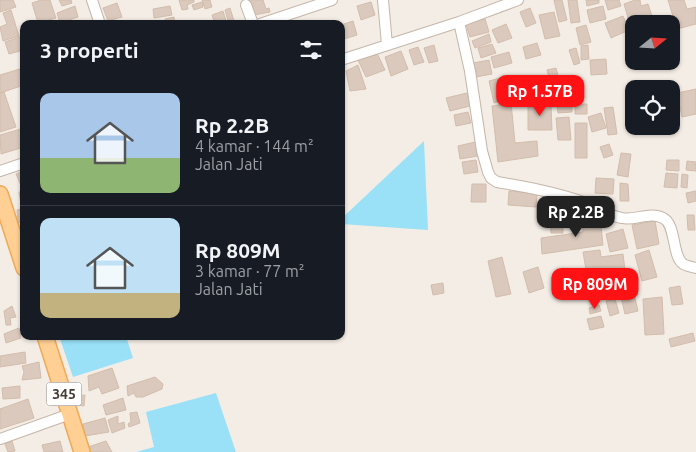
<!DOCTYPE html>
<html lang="id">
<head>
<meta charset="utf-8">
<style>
  body { margin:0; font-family:Ubuntu,sans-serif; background:#242831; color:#f1f3f6; height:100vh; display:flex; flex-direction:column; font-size:19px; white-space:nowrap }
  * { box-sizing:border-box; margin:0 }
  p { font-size:16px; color:#9ea1a6 }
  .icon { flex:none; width:28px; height:28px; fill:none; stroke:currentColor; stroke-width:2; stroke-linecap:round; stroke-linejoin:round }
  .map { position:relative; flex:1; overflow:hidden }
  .side { position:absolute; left:20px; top:20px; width:325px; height:320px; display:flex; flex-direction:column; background:#171b24; border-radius:10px; box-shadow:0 1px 4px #0004 }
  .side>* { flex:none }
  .needle { width:32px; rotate:72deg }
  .tools { position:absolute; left:625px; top:15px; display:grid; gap:10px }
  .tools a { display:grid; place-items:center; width:55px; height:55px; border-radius:10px; background:#171b24; box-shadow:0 1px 4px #0004; font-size:25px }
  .price { position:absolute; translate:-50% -42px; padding:0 11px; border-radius:10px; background:#ff1114; color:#fff; font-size:16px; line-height:32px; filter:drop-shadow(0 1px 2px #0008) }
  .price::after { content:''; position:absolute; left:50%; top:30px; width:15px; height:11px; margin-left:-8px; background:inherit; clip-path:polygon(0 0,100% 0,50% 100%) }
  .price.active { background:#222; color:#fff }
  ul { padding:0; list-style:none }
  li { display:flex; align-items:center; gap:15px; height:125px; padding:0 20px }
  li+li { border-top:1px solid #363941 }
  li span { display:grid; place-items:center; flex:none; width:140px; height:100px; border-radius:10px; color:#555 }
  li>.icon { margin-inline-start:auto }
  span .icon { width:60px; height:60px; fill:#fffc; stroke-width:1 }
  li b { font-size:21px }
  h2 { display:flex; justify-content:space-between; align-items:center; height:60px; padding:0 20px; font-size:21px }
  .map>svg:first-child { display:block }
  .water { fill:#9ae1f8 }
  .building { fill:#dac9bc; stroke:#d3bdac }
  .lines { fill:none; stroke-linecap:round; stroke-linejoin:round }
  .street-casing { stroke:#c4b6a9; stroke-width:12 }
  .primary-casing { stroke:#f0a957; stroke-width:18 }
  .street { stroke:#fff; stroke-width:10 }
  .primary { stroke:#ffcf93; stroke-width:15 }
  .labels { text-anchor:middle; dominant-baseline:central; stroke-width:4.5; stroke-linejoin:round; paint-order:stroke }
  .shield { fill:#fff; stroke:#7f7771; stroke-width:1 }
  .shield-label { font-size:14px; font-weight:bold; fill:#483d34 }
</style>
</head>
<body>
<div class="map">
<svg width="696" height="452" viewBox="0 0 696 452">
  <rect width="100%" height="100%" fill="#f4ede5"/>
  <path class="water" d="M424,141l4,89 -87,-6v-5z
    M59,336h67l7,22 -60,19z
    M216,393l20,59h-100l18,-5 -8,-35z"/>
  <path class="building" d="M0,0h13l3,7 -16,5z
    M41,0h9l6,18 -18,5 -6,-20z
    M59,0h12l1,3 -10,3z
    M179,0h15v2l-7,3 1,4 -6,1z
    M202,0h8l2,7 -7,2z
    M249,0h14l3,9 3,-1 1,4 -16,3z
    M554,0h8l5,20 -8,2z
    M568,0h9l3,22 -9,1z
    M586,0h13v3l-12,3z
    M605,0h14l2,6 -13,4z
    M635,0h5l1,6 7,-2 6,18 -8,2h-12v3l-3,1 -7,-24z
    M668,0h16l3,9 9,-2v17l-19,5z
    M202,2l1,5 -9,3 -2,-5z
    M371,2l4,13 -14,5 -4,-14z
    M117,3l5,14 -14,4 -5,-13z
    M75,6l3,11 -18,6 -3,-10z
    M170,6l2,9 -18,3 -1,-9z
    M603,6l3,13 -16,4 -3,-13z
    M230,8l5,16h-6l-4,-14z
    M530,8l6,15 -10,4 -6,-15z
    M11,10l8,26 -16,5 -3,-14 7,-3 -4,-11z
    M223,11l4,13h-12l-3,-9z
    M554,12l6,24 -15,3 -6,-24z
    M623,16l6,14 -18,8 -6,-15z
    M174,17l1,7h-9l-1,-5z
    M485,19l4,13 -19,5 -4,-13z
    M353,21l4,14 -13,4 -3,-14z
    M506,24l6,14 -14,5 -6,-13z
    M586,25l5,17 -11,3 -4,-17z
    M489,34l2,8 -16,6 -3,-7z
    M20,37l4,13 -15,4 -4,-12z
    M537,43l4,12 -15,4 -3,-12z
    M492,44l4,9 -15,5 -3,-10z
    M434,45l4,16 -9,2 -5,-15z
    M588,45l1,14 -8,1v-14z
    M418,47l6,15 -10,3 -5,-15z
    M576,48l4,15 -6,2 -5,-15z
    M401,51l7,18 -17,7 -6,-19z
    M509,52l3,11 -18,5 -3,-11z
    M377,53l8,17 -19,7 -8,-17z
    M606,59l1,15 -16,1 -1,-15z
    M489,60l3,14 -16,3 -3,-14z
    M358,65l8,24 -16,2 -4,-20z
    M23,68l1,17 -24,8v-18z
    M556,68l4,15 -9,2 -4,-15z
    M504,77l5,22 -15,4 -5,-22z
    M570,88l3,9 -16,4 -3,-8z
    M696,89v25l-14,3 -5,-24z
    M4,92l12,35 -16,5v-39z
    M467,93l3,13 -20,5 -4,-13z
    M511,103l4,40 22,-2 1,15 -40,6 -6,-56z
    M572,103v9l-14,1 -1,-8z
    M528,104l23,1 1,25h-24z
    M575,104h12v10h-12z
    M613,107l4,27 -9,1 -4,-27z
    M468,112l3,11 -15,3 -2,-11z
    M601,113l5,15 -14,4 -4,-15z
    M569,117l2,23h-13l-2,-22z
    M575,123h12v35h-12z
    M24,128v19l-23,7 -1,-19z
    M475,142l3,14 -18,3 -2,-13z
    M609,144l4,11 -9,3 -4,-11z
    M621,153l10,1 -3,23 -11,-2z
    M476,160l2,12 -14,2 -2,-12z
    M667,160h12v11l-13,-1z
    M687,161l9,1v9l-10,-1z
    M24,171v16l-2,1 -6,-14z
    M666,173l12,1 -1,14 -13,-1z
    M682,174l6,1 -1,13 -6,-1z
    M596,178l18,1 -1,15 -18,-1z
    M620,183l8,1 1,17h-9z
    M472,184h14v18h-15z
    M24,191v13h-3l-2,-12z
    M509,191l28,2 -1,14 -28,-2z
    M696,191v10l-8,2 -2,-10z
    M549,205l33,2v16l-19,1v9h-12z
    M24,208v13l-6,2 -1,-13z
    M687,215h7l1,15h-7z
    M600,217l3,28 -61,9 -1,-16 42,-6v-13z
    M655,221l4,23 -22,5 -5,-24z
    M623,229l5,19 -18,4 -4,-18z
    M600,250l1,7 22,-3 2,16 -38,6 -4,-24z
    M649,250l8,27 -15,4 -7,-26z
    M502,257l9,37 -15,3 -8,-36z
    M538,267l6,21 -15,5 -6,-21z
    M606,279l2,16 -20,2 -2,-16z
    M443,283l1,10 -11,2 -2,-10z
    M680,286l3,18 -11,1 -3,-17z
    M634,294l4,17 -13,3 -4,-17z
    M662,297l2,37 -19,1 -2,-36z
    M615,299l4,14 -9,3 -4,-15z
    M599,305l2,6 -11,3 -1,-6z
    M12,306l4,11 -6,1 1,7h-5l-2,-14z
    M601,316l3,11 -14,3 -3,-11z
    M19,328l2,10 -15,5 -2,-9z
    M693,333l2,8 -24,6 -2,-8z
    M25,352l1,11 -26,4v-11z
    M39,362l2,16 -19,2 2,-8 -2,-6z
    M112,368l7,20 -17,6 -3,-7 -10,4 -1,-15z
    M155,377l8,7 -1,5 -19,8h-7l-2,-4 -6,3 -1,-10z
    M20,386v12l-17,1 -1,-11z
    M85,395l-1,11 -8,-1v-9z
    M123,398l3,12 -20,5 -3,-10z
    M28,399l6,19 -34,11v-20z
    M137,412l3,11 -11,4 -1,-3 3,-2 -1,-9z
    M118,416v8l6,-2 1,6 -13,5 -4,-13z
    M105,418l4,14 -24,4 -2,-12z
    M12,441l3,10 -7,1 -3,-8z
    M60,441l3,11h-19l-2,-7z
    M106,441l6,11h-22l-2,-5z"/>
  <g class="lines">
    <g class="street-casing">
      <path id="street" d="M92,0l8,24
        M383,0l4,45
        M246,5l7,19
        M459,22l11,49 12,80 6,21 3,6 6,4c29,5 58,10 86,20 13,5 25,14 39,16 13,3 28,-7 41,0 13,6 9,36 19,45 3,3 10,4 14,5
        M260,24l72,-24
        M341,60l118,-38 59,-22
        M0,171l24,-8
        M0,439l70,-25"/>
    </g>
    <g class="primary-casing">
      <path id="primary" d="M0,194l24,74
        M45,336l37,116"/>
    </g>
    <use href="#street" class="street"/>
    <use href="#primary" class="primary"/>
  </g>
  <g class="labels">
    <rect class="shield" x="46.5" y="382.5" width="35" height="23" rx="4"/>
    <g class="shield-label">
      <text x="64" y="394">345</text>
    </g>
  </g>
</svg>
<div class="tools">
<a><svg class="needle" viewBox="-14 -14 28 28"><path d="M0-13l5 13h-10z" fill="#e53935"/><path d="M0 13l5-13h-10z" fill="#9ea1a6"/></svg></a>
<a><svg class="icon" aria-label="locate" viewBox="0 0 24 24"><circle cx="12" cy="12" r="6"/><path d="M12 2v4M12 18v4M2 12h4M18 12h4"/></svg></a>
</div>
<b class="price" style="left:540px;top:117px">Rp 1.57B</b>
<b class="price active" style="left:576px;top:238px">Rp 2.2B</b>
<b class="price" style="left:595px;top:310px">Rp 809M</b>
<section class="side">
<h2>3 properti<svg class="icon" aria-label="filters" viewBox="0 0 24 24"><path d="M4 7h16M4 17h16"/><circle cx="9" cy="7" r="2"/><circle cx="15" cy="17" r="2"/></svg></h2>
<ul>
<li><span style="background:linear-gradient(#a9c7e8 65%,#8fb573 0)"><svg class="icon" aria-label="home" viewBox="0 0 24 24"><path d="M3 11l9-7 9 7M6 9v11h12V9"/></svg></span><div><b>Rp 2.2B</b><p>4 kamar · 144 m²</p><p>Jalan Jati</p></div></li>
<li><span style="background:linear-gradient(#bfe0f5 75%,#c2b280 0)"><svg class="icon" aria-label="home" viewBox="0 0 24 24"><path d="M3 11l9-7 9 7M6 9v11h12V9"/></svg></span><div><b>Rp 809M</b><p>3 kamar · 77 m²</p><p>Jalan Jati</p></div></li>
</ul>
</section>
</div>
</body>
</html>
